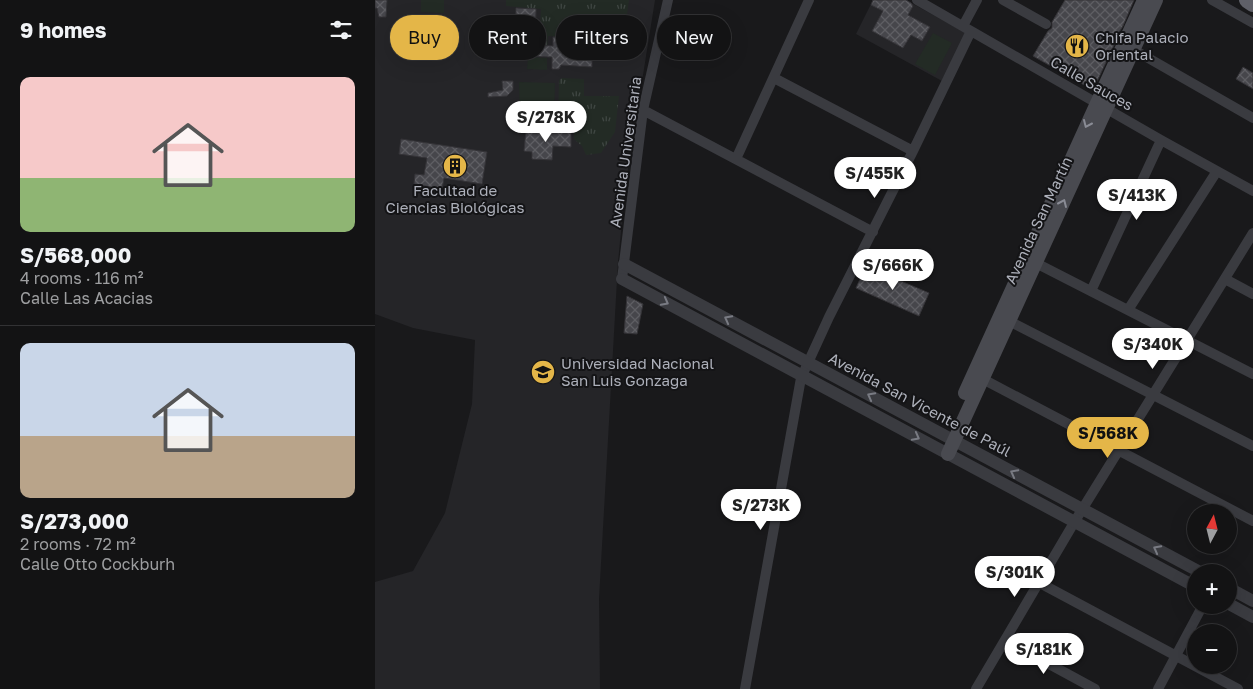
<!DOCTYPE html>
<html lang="en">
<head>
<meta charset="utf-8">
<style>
  body { margin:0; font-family:"Golos Text",sans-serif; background:#1c1c1d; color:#f1f3f6; height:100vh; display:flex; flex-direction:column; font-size:19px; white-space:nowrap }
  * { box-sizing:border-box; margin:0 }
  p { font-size:16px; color:#9d9ea0 }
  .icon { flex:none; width:28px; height:28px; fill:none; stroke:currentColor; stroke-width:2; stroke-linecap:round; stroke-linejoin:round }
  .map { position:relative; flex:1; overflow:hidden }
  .side { display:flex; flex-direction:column; background:#131314; width:375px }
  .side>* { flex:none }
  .guide { position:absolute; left:15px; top:15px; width:475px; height:45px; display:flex; gap:10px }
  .needle { width:32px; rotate:7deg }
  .fabs { position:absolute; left:812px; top:504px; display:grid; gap:10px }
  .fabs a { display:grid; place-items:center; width:50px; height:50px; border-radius:50%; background:#131314; box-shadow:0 5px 20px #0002,0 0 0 1px #323234; font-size:25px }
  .price { position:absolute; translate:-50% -42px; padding:0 11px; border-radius:18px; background:#fff; color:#222; font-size:16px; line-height:32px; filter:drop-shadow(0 1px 2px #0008) }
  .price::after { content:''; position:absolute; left:50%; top:30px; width:15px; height:11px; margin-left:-8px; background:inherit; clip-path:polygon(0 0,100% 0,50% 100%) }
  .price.active { background:#e4b648; color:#111 }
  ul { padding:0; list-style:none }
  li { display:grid; align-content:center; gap:10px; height:265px; padding:0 20px }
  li+li { border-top:1px solid #323234 }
  li span { display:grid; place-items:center; height:155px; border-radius:10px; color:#555 }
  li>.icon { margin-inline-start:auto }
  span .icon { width:90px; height:90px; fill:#fffc; stroke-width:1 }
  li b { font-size:21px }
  h2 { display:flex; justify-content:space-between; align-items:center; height:60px; padding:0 20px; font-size:21px }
  .pill { padding:0 18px; border-radius:22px; background:#131314; box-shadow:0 5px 20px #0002,0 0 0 1px #323234; font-size:18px; line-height:45px }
  .pill.active { background:#e4b648; color:#111 }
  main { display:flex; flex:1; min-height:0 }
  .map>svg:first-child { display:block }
  .built { fill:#252528 }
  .grass { fill:#232b25 }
  .park { fill:url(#park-tufts) }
  .building { fill:url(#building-cross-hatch); stroke:#343337 }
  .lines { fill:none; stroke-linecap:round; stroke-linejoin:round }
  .minor { stroke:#3a3b40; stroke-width:10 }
  .tertiary { stroke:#3a3b40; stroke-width:12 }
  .secondary { stroke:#494a50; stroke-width:14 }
  .trunk { stroke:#5f6068; stroke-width:16 }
  .oneway { stroke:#8a8c95 }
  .oneway2 { stroke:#797b83 }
  .labels { text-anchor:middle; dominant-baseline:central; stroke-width:4; stroke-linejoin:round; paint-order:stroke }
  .poi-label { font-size:15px; fill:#adb0ba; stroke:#141416; text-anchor:start }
  .street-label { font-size:15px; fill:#adb0ba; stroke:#141416 }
</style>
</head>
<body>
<main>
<section class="side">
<h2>9 homes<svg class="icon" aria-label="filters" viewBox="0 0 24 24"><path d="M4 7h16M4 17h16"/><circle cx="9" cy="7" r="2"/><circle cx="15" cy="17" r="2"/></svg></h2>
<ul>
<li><span style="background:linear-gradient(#f6c9c9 65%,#8fb573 0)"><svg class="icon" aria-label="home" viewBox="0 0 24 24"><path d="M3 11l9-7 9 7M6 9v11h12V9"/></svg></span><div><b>S/568,000</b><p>4 rooms · 116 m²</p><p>Calle Las Acacias</p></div></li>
<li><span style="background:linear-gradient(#c9d6e8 60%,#b9a48a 0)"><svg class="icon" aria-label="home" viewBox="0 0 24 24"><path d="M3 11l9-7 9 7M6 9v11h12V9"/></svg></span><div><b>S/273,000</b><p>2 rooms · 72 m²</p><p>Calle Otto Cockburh</p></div></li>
</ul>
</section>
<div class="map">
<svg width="878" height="689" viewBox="0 0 878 689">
  <defs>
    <pattern id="park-tufts" width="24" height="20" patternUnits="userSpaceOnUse" patternTransform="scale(1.25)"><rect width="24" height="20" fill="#232b25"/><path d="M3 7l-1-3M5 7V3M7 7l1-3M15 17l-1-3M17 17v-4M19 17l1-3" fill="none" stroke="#404743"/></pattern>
    <pattern id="building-cross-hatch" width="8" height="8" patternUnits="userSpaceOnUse" patternTransform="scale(1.25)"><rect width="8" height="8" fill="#46464b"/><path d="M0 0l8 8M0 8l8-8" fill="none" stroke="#5e5e63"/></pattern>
  </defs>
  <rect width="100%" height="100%" fill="#19191b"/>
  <path class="built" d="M0,0h280l-29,181 -8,81 -19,337 1,90h-225v-107l38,-11 32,-58 27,-109 3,-64 -62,-12 -38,-14z
    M498,0h33l60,33 -24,48 -86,-47z"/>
  <path class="grass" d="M46,0h23v13l-23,-1z
    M558,33l19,10 -17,32 -20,-11z
    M153,57l19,1v12l-20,-1z
    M144,82l36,1 -1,37 -3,4h-26l-5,-4z"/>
  <path class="park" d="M131,0h123l-8,57 -23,-1 1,-18 -51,-2 -1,11 -8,-1 2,-37 -35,-3z
    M187,78l22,1v17h35l-4,36 -14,21 -15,2 -4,-9 -8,-7v-13l-14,-1 -2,-5 1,-40z"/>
  <path class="building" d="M0,0h12l-1,17h-7l-2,-9h-2z
    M498,0h33l5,3 2,3 -5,9 22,12 -8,14 -11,-6 -8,13 -31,-17 11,-20 -12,-6z
    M690,0h69l-11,26 -9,14 1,3 -22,47 -60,-34 15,-25 4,-3v-6z
    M141,8l20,1 -1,36 18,1v-9l39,1v29l-31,-2 -2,4h-7v-12l-37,-1z
    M868,67l10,6v16l-17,-10z
    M127,81h11v9l-6,6 -19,1v-4l15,-3z
    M151,130l45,2v15l-18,-1 -1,14 -20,-1v-7l-8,-1z
    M26,139l86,13 -5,32 -38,-6 -2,11 -28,-5 1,-10 9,1 3,-17 -28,-4z
    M491,266l63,27 -10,23 -63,-28z
    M252,296l16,8 -6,30 -13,-1z"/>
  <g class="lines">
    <path class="minor" d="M542,0l244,140 92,51
      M628,0l43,24
      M837,0l41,23
      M588,26l14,-26
      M754,47l124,71
      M399,78l139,73
      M268,110l230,122
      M361,159l73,-159
      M655,260l223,114
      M247,279l21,-169 25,-110
      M850,279l28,15
      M716,291l70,-151
      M753,310l89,-139
      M628,318l250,128
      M602,376l276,145
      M663,582l200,107
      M630,640l90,49
      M370,689l56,-311 28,-61 84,-166 58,-120
      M601,689l99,-168 178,-288
      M783,689l45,-84"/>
    <path class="tertiary" d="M249,264l576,308
      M247,279l574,308
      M854,588l24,13
      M854,604l24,13"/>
    <path class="secondary" d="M590,393l179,-393
      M573,454l208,-454"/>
    <path class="trunk" d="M872,0l6,4"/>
  </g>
  <defs><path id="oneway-chevron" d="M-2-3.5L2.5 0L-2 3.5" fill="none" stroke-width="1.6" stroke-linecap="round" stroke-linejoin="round" transform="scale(1.25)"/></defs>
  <g class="oneway">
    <use href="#oneway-chevron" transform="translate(712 124) rotate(114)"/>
    <use href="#oneway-chevron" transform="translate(688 203) rotate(-66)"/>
  </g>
  <g class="oneway2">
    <use href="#oneway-chevron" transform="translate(290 302) rotate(28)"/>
    <use href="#oneway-chevron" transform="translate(353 319) rotate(-152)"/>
    <use href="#oneway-chevron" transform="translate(496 396) rotate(-152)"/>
    <use href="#oneway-chevron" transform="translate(541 437) rotate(28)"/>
    <use href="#oneway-chevron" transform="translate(639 473) rotate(-152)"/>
    <use href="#oneway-chevron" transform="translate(782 549) rotate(-152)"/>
  </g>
  <defs>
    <g id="restaurant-disc" transform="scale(1.25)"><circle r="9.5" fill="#e4b648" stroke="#141416"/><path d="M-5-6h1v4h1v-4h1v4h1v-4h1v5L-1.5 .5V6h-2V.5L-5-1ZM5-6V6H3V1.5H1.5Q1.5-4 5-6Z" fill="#111"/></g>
    <g id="building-disc" transform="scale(1.25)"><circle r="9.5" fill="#e4b648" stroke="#141416"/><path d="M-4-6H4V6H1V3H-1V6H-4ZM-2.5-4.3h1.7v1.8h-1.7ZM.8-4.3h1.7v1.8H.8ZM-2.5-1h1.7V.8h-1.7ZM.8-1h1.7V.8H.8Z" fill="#111"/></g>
    <g id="university-disc" transform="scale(1.25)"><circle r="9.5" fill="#e4b648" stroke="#141416"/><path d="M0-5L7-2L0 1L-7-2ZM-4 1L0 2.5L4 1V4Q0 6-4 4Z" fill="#111"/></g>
  </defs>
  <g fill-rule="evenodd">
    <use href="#restaurant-disc" x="702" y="46"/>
    <use href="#building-disc" x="80" y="166"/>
    <use href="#university-disc" x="168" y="372"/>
  </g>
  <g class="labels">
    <g class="poi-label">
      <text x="720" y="37">Chifa Palacio<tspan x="720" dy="17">Oriental</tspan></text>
      <text x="80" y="190" text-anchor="middle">Facultad de<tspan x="80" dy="17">Ciencias Biológicas</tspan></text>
      <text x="186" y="363">Universidad Nacional<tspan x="186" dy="17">San Luis Gonzaga</tspan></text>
    </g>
    <g class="street-label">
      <text transform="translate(717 83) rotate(30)">Calle Sauces</text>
      <text transform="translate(250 152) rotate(-82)">Avenida Universitaria</text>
      <text transform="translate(663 220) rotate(-65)">Avenida San Martín</text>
      <text transform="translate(545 404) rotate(28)">Avenida San Vicente de Paúl</text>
    </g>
  </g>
</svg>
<div class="fabs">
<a><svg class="needle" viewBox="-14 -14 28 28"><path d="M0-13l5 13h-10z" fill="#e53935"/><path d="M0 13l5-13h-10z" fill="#9d9ea0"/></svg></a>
<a>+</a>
<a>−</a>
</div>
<b class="price" style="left:171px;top:143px">S/278K</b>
<b class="price" style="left:500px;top:199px">S/455K</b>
<b class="price" style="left:762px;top:221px">S/413K</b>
<b class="price" style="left:518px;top:291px">S/666K</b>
<b class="price" style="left:778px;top:370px">S/340K</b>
<b class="price active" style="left:733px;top:459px">S/568K</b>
<b class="price" style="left:386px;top:531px">S/273K</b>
<b class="price" style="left:640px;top:598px">S/301K</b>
<b class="price" style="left:669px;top:675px">S/181K</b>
<div class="guide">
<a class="pill active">Buy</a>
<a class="pill">Rent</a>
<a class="pill">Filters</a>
<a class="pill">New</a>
</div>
</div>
</main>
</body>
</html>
